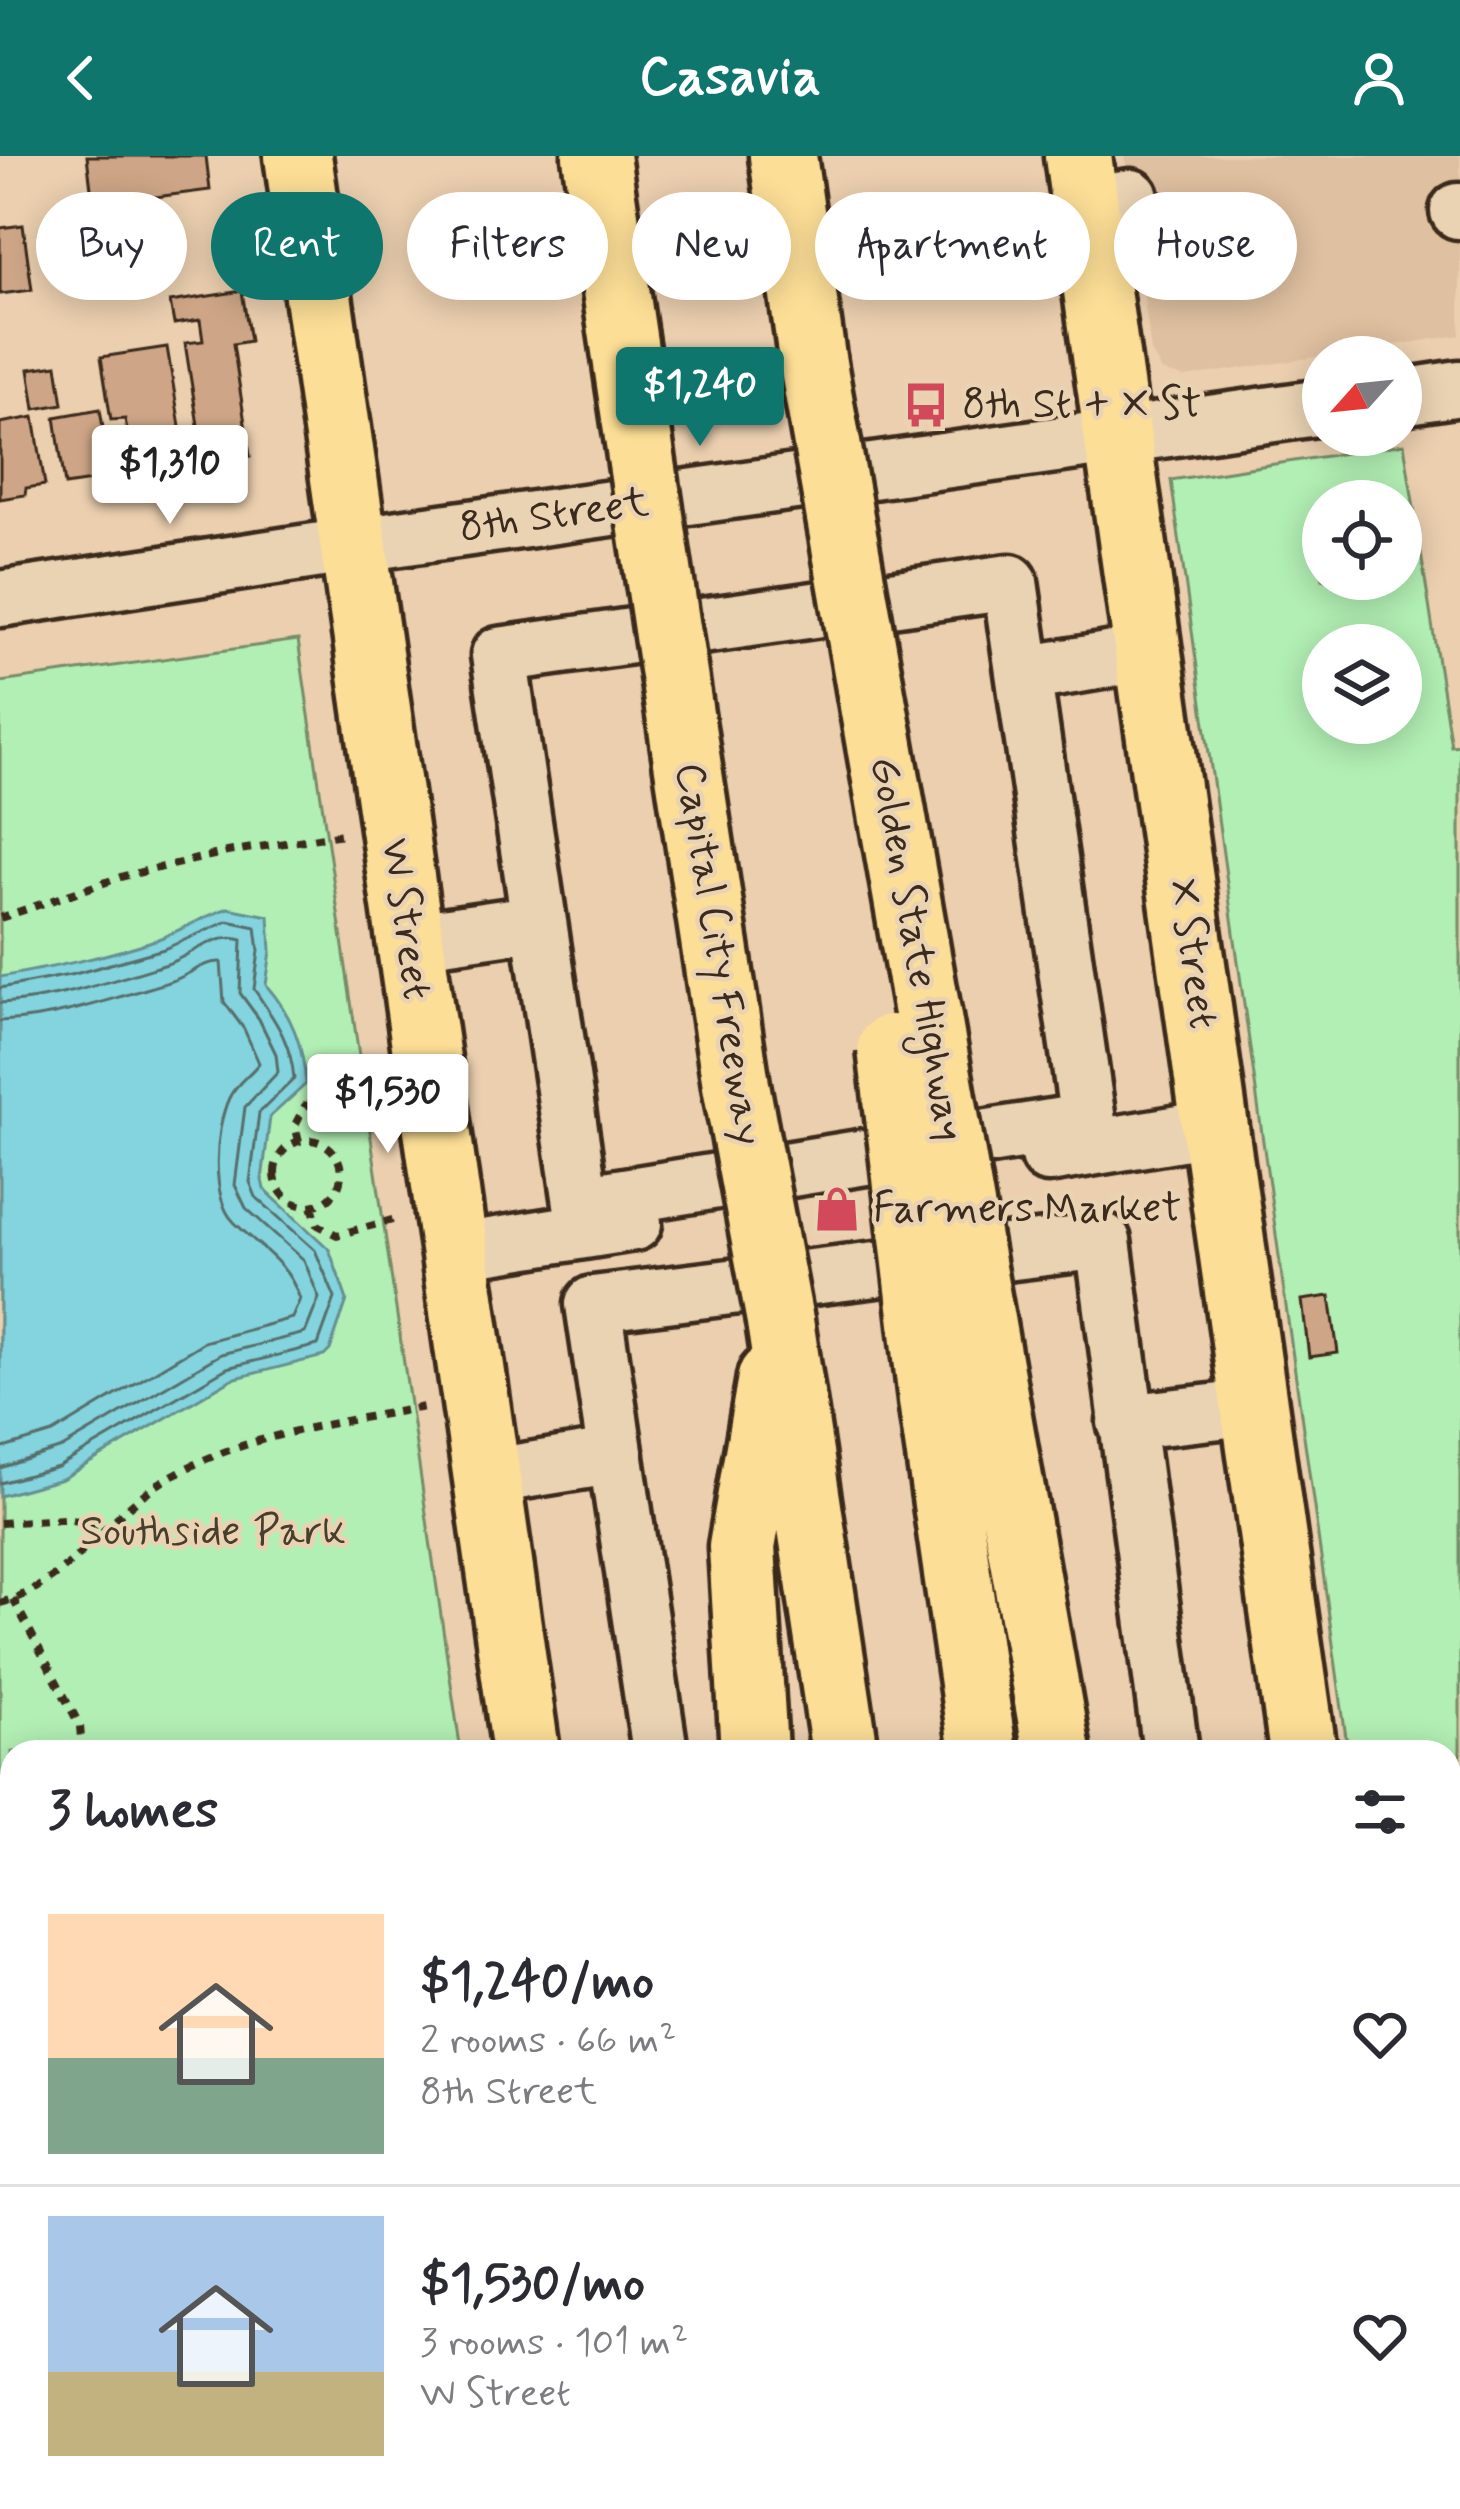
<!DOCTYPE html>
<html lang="en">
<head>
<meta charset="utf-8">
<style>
  body { margin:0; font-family:Mynerve,sans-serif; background:#f7f7f7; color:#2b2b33; height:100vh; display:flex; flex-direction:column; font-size:45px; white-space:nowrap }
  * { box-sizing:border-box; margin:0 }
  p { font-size:39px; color:#7c7c81 }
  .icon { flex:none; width:66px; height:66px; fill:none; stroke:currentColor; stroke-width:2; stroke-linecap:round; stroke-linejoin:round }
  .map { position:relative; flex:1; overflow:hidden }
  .sheet { position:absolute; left:0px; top:1584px; width:1461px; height:771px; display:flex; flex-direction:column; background:#fff; border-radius:36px 36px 0 0; box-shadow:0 6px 30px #0003 }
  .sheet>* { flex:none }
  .top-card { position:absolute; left:36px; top:36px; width:1389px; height:108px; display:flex; gap:24px }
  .needle { width:78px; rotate:243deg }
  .buttons { position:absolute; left:1302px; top:180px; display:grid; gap:24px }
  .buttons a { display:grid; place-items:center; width:120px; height:120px; border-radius:50%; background:#fff; box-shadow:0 6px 30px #0003; font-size:60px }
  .price { position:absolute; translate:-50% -102px; padding:0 27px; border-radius:12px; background:#fff; color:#222; font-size:39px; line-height:78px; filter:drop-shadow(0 3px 6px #0008) }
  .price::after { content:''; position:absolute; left:50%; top:72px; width:36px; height:27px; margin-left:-18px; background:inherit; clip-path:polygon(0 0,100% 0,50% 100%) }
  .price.selected { background:#0f766e; color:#fff }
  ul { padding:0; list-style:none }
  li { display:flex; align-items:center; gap:36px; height:300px; padding:0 48px }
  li+li { border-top:3px solid #e1e1e2 }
  li span { display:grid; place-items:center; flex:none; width:336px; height:240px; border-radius:0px; color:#555 }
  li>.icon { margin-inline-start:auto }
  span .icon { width:144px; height:144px; fill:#fffc; stroke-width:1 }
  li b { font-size:51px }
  h2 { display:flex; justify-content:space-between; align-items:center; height:144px; padding:0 48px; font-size:51px }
  .pill { padding:0 42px; border-radius:54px; background:#fff; box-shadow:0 6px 30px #0003; font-size:42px; line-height:108px }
  .pill.selected { background:#0f766e; color:#fff }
  header { display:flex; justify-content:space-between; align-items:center; height:156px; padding:0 48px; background:#0f766e; color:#fff; font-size:54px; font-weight:800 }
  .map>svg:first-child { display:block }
  .built { fill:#dfc0a0 }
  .green { fill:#b2efb4; stroke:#768c69; stroke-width:3; fill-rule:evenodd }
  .water { fill:#83d4de; stroke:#669091; stroke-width:3 }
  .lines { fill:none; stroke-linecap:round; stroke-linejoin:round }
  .shore { stroke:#586e6b; stroke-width:3 }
  .building { fill:#cea687; stroke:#3b2a1e; stroke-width:3 }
  .minor-casing { stroke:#3b2a1e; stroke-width:63 }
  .major-casing { stroke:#3b2a1e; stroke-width:75 }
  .highway-casing { stroke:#3b2a1e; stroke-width:75 }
  .path { stroke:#3b2a1e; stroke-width:8; stroke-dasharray:9 9; stroke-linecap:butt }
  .minor { stroke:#ead3b3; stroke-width:54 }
  .major { stroke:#fcde96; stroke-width:66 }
  .highway { stroke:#fcde96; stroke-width:66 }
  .highway-bridge-casing { stroke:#3b2a1e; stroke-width:75; stroke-linecap:butt }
  .highway-bridge { stroke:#fcde96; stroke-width:66 }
  .labels { text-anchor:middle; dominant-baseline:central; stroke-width:9; stroke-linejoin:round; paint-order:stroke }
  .poi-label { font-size:42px; fill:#3b2a1e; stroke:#ead3b3; text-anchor:start }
  .street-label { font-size:42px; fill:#3b2a1e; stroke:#ead3b3 }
  .park-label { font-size:42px; fill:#473e2d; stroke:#ead3b3 }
</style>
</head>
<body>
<header><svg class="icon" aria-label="back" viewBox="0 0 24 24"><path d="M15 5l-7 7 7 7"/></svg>Casavia<svg class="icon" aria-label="person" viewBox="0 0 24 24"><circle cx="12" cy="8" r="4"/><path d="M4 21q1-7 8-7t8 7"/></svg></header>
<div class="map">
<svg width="1460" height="2353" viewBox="0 0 1460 2353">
  <rect width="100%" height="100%" fill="#ebcfaf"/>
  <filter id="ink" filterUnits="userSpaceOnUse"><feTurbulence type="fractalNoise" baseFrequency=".00833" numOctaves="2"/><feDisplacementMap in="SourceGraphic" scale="24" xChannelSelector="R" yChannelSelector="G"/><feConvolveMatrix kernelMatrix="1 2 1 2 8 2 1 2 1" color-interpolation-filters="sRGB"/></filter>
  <g filter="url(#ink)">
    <path class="built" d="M1125,0h335v179l-276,42 -22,-6 -11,-20z
      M1460,1771v482l-11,-78v-403z"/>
    <path class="green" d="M1404,288l47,302 9,-1v1085l-11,2v-80h-101l-177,-1272zM1323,345h78v78h-78zM1323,489h78v78h-78z
      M298,484l163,1112h-449v252l-12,1v-1323z"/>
    <path class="water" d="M228,752l41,8 2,35 -5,34c26,30 37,60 40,99l-36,33 -8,63 2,9 65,60 18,51 -17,50 -6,6 -92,23 -170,100 -62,17v-519c53,-10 107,-20 158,-38 24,-9 45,-22 70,-31z"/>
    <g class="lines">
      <path class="shore" d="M0,832l75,-14 89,-25 64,-28 28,6 3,24 -5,38c20,30 37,52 40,90l-35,34 -9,69 6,15 59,53 20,48 -17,47 -91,23 -169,99 -58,16
        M0,847c55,-3 112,-22 164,-38 26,-8 51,-34 78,-25l-2,53 19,26 17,35 2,18 -33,35 -10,78 11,23 58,52 15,38 -14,35 -84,21 -159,94 -62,20
        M0,865c56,-2 115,-23 169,-39 18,-5 34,-21 52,-20l3,40 20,27 15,34c-9,12 -23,20 -30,35 -14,30 -19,100 5,124 27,27 53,39 66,77l-8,19 -88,24 -151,91 -53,16"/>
    </g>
    <path class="building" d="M87,0h119l4,34 -117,15z
      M23,69l9,65 -32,4v-66z
      M242,135l8,50 -17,3 17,112 -46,7 -19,-120 18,-2 -3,-21 -26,4 -4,-22z
      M167,191l20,122 -52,8 -10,-58 -14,1 -10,-63z
      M57,209l6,39 -28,5 -6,-40z
      M100,253l11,69 -46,7 -10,-68z
      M34,261l11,68 -19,3 -1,7 -25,4v-76z
      M1330,1140l8,57 -29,4 -7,-57z
      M1460,1791v150l-11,2v-150z
      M1460,1941v59l-11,2v-59z
      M12,2159v58l-12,2v-58z
      M12,2233v57l-12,2v-57z
      M12,2313v30h46l1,10h-59v-38z
      M271,2343h141l1,10h-141z"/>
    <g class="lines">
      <g class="minor-casing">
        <path id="minor" d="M1085,48l46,-7
          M1458,55h2
          M1401,241l59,-9
          M0,443l400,-61 923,-131
          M1024,518l126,-21
          M408,785l131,-19 -40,-267 511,-73 78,539 -507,82 -42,-281
          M1048,999l168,-28
          M453,1096l181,-29
          M1125,1266l130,-15
          M486,1321l130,-21
          M660,1596l-67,-448 510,-63 68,511
          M1449,1719l11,-2
          M0,1922l12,-1
          M1449,2149l11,-1
          M238,2343l2,10"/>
      </g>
      <g class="major-casing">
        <path id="major" d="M298,0l228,1596
          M1078,0l225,1596
          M624,2343l1,10
          M672,2343l1,10
          M1413,2343l2,10"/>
      </g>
      <g class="highway-casing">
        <path id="highway" d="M596,0l36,241
          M783,0l29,202
          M780,1165l65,431
          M754,1596l-12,-205 29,-169
          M808,2343l1,10
          M951,2343l2,10
          M1091,2343l2,10
          M1212,2343l3,10"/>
      </g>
      <path class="path" d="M0,762l124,-42 103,-24 116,-18
        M275 1017a33 33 0 1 1 66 0a33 33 0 1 1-66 0Z
        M299,985l-4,-16 10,-19 74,-11
        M312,1050l6,19 19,10 59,-16
        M0,1367l64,-4 43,6
        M13,1443l67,127 2,26
        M0,1447c68,-18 103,-84 160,-120 76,-48 177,-60 264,-76
        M0,1665l12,3"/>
      <use href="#minor" class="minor"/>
      <use href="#major" class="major"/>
      <use href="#highway" class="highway"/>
      <g class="highway-bridge-casing">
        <path id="highway-bridge" d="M812,202l245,1394
          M632,241l104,688 44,236
          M891,892l41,352 51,352"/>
      </g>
      <use href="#highway-bridge" class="highway-bridge"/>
    </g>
  </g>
  <defs>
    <g id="bus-bare" transform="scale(3.6)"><path d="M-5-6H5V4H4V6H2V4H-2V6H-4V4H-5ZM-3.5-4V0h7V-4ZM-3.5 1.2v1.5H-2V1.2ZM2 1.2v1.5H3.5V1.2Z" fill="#d1495b" stroke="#ead3b3" stroke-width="2.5" paint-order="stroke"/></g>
    <g id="shop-bare" transform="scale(3.6)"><path d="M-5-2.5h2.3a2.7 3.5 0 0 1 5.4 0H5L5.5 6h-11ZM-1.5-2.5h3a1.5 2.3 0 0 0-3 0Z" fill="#d1495b" stroke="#ead3b3" stroke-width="2.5" paint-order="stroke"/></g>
  </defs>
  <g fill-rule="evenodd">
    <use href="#bus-bare" x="926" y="249"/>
    <use href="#shop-bare" x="837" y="1053"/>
  </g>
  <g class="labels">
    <g class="poi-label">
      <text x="962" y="249">8th St + X St</text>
      <text x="873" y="1053">Farmers Market</text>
    </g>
    <g class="street-label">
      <text transform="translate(554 360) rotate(-8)">8th Street</text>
      <text transform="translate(405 763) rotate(82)">W Street</text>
      <text transform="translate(916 793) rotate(80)">Golden State Highway</text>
      <text transform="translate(718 798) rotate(81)">Capital City Freeway</text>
      <text transform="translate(1192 798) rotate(82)">X Street</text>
    </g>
    <g class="park-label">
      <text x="213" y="1376">Southside Park</text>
    </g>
  </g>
</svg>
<div class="buttons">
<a><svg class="needle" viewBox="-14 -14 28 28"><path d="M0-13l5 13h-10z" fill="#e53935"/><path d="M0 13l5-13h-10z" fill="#7c7c81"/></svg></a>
<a><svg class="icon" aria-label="locate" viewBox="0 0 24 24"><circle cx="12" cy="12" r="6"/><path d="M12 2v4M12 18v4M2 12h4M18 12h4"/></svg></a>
<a><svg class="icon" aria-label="layers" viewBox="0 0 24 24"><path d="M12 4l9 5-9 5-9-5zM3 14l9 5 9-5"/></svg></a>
</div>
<b class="price selected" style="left:700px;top:293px">$1,240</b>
<b class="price" style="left:170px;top:371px">$1,310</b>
<b class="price" style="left:388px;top:1000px">$1,530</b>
<div class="top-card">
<a class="pill">Buy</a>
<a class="pill selected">Rent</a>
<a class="pill">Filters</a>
<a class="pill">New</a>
<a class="pill">Apartment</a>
<a class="pill">House</a>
</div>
<section class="sheet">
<h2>3 homes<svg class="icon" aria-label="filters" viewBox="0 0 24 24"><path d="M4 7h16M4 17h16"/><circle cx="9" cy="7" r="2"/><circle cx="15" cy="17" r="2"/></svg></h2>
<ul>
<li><span style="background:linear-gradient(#ffd9b3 60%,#7fa58c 0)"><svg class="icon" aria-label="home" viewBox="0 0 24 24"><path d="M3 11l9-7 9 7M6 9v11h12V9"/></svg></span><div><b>$1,240/mo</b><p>2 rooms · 66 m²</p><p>8th Street</p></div><svg class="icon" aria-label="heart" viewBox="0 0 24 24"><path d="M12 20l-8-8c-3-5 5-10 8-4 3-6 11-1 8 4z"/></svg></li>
<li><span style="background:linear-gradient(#a9c7e8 65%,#c2b280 0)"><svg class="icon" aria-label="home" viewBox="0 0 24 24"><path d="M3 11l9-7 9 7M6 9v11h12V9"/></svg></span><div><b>$1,530/mo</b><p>3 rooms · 101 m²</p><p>W Street</p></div><svg class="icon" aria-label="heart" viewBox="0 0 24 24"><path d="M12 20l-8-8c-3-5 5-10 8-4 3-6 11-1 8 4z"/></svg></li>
</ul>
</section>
</div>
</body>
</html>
